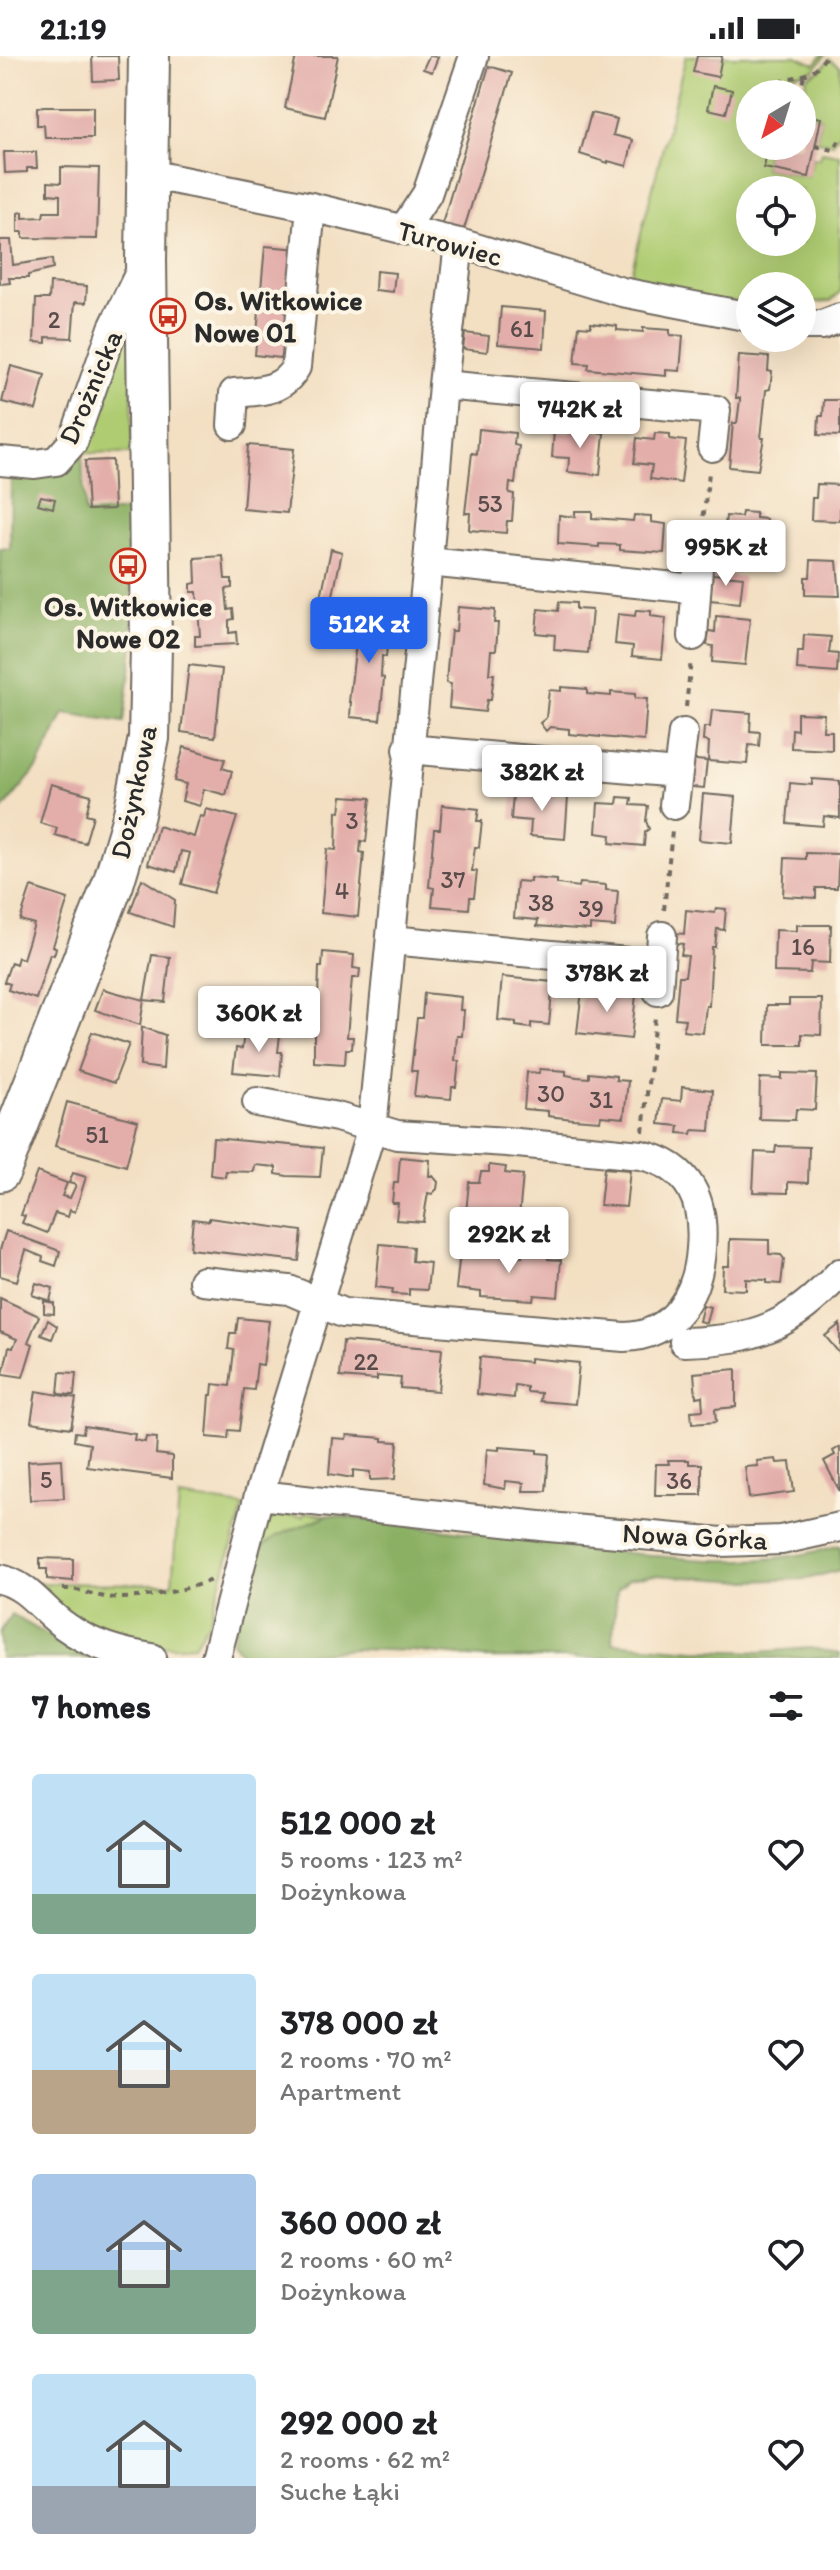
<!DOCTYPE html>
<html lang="en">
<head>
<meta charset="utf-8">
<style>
  body { margin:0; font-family:Itim,sans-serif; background:#f2f2f2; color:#202124; height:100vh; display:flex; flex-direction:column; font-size:30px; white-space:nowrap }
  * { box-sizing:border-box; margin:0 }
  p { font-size:26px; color:#757577 }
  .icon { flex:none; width:44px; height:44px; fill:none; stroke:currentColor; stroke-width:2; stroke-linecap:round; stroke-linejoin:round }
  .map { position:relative; height:1602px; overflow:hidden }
  .drawer { display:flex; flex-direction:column; background:#fff; flex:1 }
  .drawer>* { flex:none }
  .needle { width:52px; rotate:218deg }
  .tools { position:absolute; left:736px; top:24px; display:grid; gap:16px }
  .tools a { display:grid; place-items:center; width:80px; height:80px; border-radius:50%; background:#fff; box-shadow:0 8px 32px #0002; font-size:40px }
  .price { position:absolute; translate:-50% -68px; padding:0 18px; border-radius:8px; background:#fff; color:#222; font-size:26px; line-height:52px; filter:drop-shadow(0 2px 4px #0008) }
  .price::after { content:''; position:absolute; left:50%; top:48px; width:24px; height:18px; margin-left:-12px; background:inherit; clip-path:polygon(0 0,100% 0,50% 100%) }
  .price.current { background:#2563eb; color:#fff }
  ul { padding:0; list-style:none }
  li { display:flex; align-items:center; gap:24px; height:200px; padding:0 32px }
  li span { display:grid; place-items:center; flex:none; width:224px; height:160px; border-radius:8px; color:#555 }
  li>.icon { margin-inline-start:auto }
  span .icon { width:96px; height:96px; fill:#fffc; stroke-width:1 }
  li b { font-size:34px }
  h2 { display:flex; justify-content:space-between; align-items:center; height:96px; padding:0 32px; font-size:34px }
  .status { display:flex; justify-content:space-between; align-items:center; height:56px; padding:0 40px; background:#fff; direction:ltr }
  .status svg { height:22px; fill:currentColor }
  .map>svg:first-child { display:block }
  .green { fill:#afcc72; stroke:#6d7c4e; stroke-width:2; fill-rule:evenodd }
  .forest { fill:#8bb064; stroke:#5b6e48; stroke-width:2 }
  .building { fill:#e3aeaa }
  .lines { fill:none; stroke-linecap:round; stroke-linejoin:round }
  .street-casing { stroke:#716a60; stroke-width:32 }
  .secondary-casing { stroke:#716a60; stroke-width:44 }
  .path { stroke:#716a60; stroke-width:4; stroke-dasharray:6 6; stroke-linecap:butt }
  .street { stroke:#fff; stroke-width:28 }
  .secondary { stroke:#fff; stroke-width:40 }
  .labels { text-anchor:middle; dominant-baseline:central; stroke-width:8; stroke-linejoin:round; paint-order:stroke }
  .number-label { font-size:24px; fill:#594c4b }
  .street-label { font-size:28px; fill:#2b2b2b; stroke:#fcf5e5 }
  .poi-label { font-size:28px; font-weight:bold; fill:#2b2b2b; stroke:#fcf5e5; text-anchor:start }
</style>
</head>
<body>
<div class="status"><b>21:19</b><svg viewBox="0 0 49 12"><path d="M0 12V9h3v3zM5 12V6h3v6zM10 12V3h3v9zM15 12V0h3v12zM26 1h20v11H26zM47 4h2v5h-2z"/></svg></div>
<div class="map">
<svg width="840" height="1602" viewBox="0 0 840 1602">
  <rect width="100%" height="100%" fill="#fcf5e5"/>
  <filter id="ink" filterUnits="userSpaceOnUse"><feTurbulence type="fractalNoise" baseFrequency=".0125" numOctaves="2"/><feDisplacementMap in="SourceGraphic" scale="16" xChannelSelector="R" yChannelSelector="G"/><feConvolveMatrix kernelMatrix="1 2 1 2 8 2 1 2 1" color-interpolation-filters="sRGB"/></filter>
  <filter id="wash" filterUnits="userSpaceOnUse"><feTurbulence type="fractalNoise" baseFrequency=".006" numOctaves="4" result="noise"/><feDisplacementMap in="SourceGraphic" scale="32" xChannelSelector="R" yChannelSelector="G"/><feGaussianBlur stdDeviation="1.8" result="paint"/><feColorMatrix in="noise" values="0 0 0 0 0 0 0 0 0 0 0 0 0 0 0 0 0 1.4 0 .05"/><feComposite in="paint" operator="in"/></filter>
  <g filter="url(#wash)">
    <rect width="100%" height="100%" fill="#f3dfc2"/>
    <path class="green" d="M686,0h110l19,8 6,-8h4l-11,14 -29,7 -13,17h-22v52l18,1 -4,21 44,9 5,-19 6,1 2,-7 19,3v137l-9,9 -29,2v-17h-52v16l-34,-1 -88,-16zM750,134h52v52h-52z
      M829,3l11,7v65l-7,12 -17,-2 5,-23 -19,-4 5,-37 14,-7z
      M132,253v145l-56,-1z
      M179,1441l65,9 -35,115 -15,24c-44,5 -97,-7 -133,-35 -10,-7 -18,-18 -27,-27l138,1z
      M304,1456l24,3 -51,21 -21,15c10,-32 12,-38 48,-35z"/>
    <path class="forest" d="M82,399l3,59 43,-3 5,135 -9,76 -60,-9 -26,54 -38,46v-265l10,1 1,-71 50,-10z
      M328,1459c77,10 153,19 229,29 93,11 192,30 283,1v25l-33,9 -62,2 -90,-6 -26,4 -12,11 -5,53 82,7 66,2 50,-4 30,6v4h-357l-72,-7 -57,-2 -64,6 -48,-1 -10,-12 24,-91 21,-15z
      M11,1558l76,44h-87v-25z"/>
    <g id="blocks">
      <path class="building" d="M92,0h26l1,24 -26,1z
        M296,0h42l-13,61 -40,-9z
        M429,0l9,1 -6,15 -9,-3z
        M697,0h25l-4,21 -25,-5z
        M489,10l23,7 -48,156 -22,-5z
        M713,30l19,4 -6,23 -18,-4z
        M44,51h49v31h-48l-1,-13h-7v-17z
        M591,57l26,6 -4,16 20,5 -6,26 -19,-5v2l-28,-9z
        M802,58l19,4 -12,59 -45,-9 4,-22h34z
        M4,96h32l1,16h-10v4l-22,1z
        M61,111l38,1 -2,71 -74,-1v-6h-5v-19l5,-1v6l20,-1 1,-5h16v-17l-12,-1v-12l13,1z
        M0,184h11l2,25 39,-6 1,10 -25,6v3h-19l1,5 -10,1z
        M265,190l34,3 -10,110 -34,-4z
        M376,215l19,2 -2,19 -18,-2z
        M50,227l37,3 -1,17 -11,-1 -3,36 -26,-1v6l-12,-1 2,-43h13z
        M501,251l45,4 -2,37 -46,-4z
        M591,267l26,3v4l26,2v-4l27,2v5l13,1 -3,35 -14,-1v6l-78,-7 1,-5 -14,-1 4,-37 12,1z
        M465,277l24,3 -2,16 -24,-3z
        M739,299l30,2 -1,14 4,1 -2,17 -4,1 -1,10 -4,38h3l-6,32 -29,-3 4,-44h4l3,-23v-2h-4z
        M11,310l34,9 -9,35 -34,-8z
        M824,344h16v36l-22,-1 1,-19h4z
        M573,369l15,2 -1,4 17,2 -4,42 -32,-3 1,-14 -17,-1 2,-26 18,2z
        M479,373l36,4 -1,12 5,1 -4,38 -5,-1 -1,10 5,1 -2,27h-5l-1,12 -37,-3 1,-17h-5l7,-60 5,1z
        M655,377l15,1v5l16,2 -5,42 -31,-4 2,-14 -18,-2 3,-25 17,2z
        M248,389l46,4 -7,64 -44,-4z
        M112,404l2,49 -26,1 -3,-49z
        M817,428l23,1v36l-29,-1 1,-22h4z
        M41,440l14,3 -2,9 -15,-4z
        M575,455h17v7l30,2 11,1 1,-6 17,1v6l15,2 -2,29 -44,-3v-5l-21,-1v3l-41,-3 1,-29 16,2z
        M742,456l14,1v5l10,1 -3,35 -11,-1 -2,13 -29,-3 2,-18 -6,-1 1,-10h6l2,-18 15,1z
        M331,493l11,3 -16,77 -11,-3z
        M223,500l2,23h7v9l-6,1 2,21 5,-1 1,10 -5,1v13l7,-1 1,12 -42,2v-10h5l-3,-44h-6v-8l5,-1 -1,-25z
        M811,504l26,1 3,35 -35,-1v-18h5z
        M713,518l30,3 -3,26 -30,-3z
        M559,546l17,1v6l16,1 -4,43 -34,-3 1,-15 -19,-2 2,-24 20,2z
        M458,551l37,3 -1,13h4l-2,27h-5l-2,24h5l-3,26h-4l-2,12 -36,-4 2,-24 -5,-1 2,-25 3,-27h5z
        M360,553l30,4 -4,44 -4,-1 -1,21 3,1 -4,42 -30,-3 1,-15h-2z
        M636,554l15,1v5l15,2 -4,41 -30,-3 1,-10 -18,-2 3,-30 17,2z
        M716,560l34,3 -5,46 -33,-3 1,-16 -6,-1 2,-14 6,1z
        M804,579l27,2 -2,16 9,1 -1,19 -40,-3 1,-18h5z
        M189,609l33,4 -7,68 -34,-5z
        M561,631l26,2v5l24,2v-4l24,2v4l12,1 -3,42 -75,-7v-5l-19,-2 -4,4 -6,-8 6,-5 3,-28 12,1z
        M712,654l39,3 -1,18 10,1 -1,14 -10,-1 -2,19 -39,-3 1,-19 -6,-1 1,-14h6z
        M797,657l27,1 -1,17h9v19l-41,-2 1,-19 5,1z
        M184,691l41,12 -3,9 10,3 -6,24 -22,-6 -4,17 -18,-5 4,-17 -12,-3z
        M683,703l24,2 -3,27 -24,-2z
        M812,723l28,2v37l-16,-2 -1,10 -36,-3 3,-40 22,2z
        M51,728l40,11 -5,19 7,2 -8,27 -30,-8 2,-7 -17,-5z
        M538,733l14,1v6l16,1 -3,42 -35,-3 1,-15 -20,-2 2,-25 24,2z
        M703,738l33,3 -4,46 -33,-3z
        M342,740l29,2 -5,44 -5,-1 -1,11 4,1 -6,64 -37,-4 6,-64 9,1 1,-39 3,1z
        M618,741l14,1 -1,7 17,1 -2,15 3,8 -4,3 -1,14 -34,-3 1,-8 -15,-2 2,-30 19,1z
        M442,749l37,4 -2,12h5l-3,26h-4l-3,24h5l-3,26h-4l-1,12 -37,-3 2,-18 -5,-1 5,-58h6z
        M206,753l31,8 -24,76 -31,-9 8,-31 -9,-2 -5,21 -28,-8 10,-38 36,11 6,-21 4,1z
        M806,797l33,1 -2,34h-21v10l-33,-2 2,-38 21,1z
        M530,822l27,2v4l22,3 1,-4 26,2v5l12,1 -3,36 -25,-2v5l-53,-4 1,-6 -24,-2 3,-37 13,1z
        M142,823l33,21 -2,27 -43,-15z
        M31,831l37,12 -15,47 3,2 -2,7 -4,-1 -14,45 -28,-9 2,-6 -6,-2 7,-20 5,2 2,-7 5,2 11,-35 -14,-4z
        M716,852l10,1 -2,21 -7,-1 -2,18h-3l-3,59h-3l-3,27 -20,-2 2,-12 -10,-1 4,-42h6l3,-20 -7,-1 2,-11 -9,-1 1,-10 9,1 2,-24 29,3z
        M797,869h34l-1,38 -19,-1 -1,11 -36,-1 1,-42 22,1z
        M323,896l31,3 -1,13 7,1 -1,9h-7l-5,59h6l-1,12h-6l-1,15 -31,-2v-33h3l2,-62h3z
        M152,899l18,2 -5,45 -21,-2z
        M502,921l51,5 -4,43 -18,-2v5l-15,-2v-4l-18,-2z
        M605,931l14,2v4l17,2 -5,44 -54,-6 5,-43 22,2z
        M103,933l41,11 -4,25 -45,-15z
        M424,937l37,4 -1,13h4l-2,26h-5l-2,25h4l-3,26h-4l-1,12 -37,-3 3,-25h-6l6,-53h5z
        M789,943h33l-1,36 -19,-1v11h-36l1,-40h22z
        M142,971l23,8 -2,34 -23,-3z
        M259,972l7,1 2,5 12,1 -2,17h4l-2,24 -47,-4 3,-24 6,1 2,-18 11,1z
        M92,976l37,12 -15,39 -36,-12z
        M540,1013l26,2v4l11,2 12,1v-5l27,3v4l12,1 -4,37 -23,-2 -1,5 -27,-2 -25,-3v-5l-24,-2 3,-37 12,1z
        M782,1017l35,1 -2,36 -19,-1 -1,11 -36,-1 1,-41 22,1z
        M682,1031l31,3 -3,41 -17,-1 -1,4 -14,-1 1,-7 -20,-2 3,-25 19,2z
        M67,1046l71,19 -12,45 -71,-20z
        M213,1082l110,10 -3,29 -33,-1 -11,-2v-7l-21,-2 -1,7 -28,-1 -1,6 -15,-2z
        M776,1090l33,1 -1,36 -20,-1v11l-35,-1 2,-40 20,1z
        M400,1101l30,3 -1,16h4l5,6 -1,7 -5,5 -4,-1 -5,29 -27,-2 2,-17h-6l2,-21h4z
        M489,1109l17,2 -1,6 18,2 -4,42 -53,-4 3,-31h10l2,-10h8z
        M604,1112l26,2 -4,37 -26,-2z
        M37,1116l30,11 -5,13 8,2 6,-13 -7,-2 4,-10 13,4 -11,35 -5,-2 -2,7 -13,-4 -8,20 -25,-10 3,-7 -4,-1z
        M209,1162l93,13 -3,30 -109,-12 3,-30 16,2z
        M6,1175l54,20 -4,15 -14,-5 1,-4 -17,-7 -9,31 -17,-5v-26z
        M730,1183l39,1v14l12,1 3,4 -3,25 -14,-1v-3l-21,-1v11l-24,-1 1,-23h6z
        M380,1188l33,3 -1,14 18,2 -3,27 -18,-1v6l-17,-1 1,-5 -17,-2z
        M472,1193l27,2v4l12,1 11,1v-4l27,2 -1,4 13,1 -3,37 -24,-2 -1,5 -52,-3v-5l-25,-3 4,-37 12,1z
        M36,1227l17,5 -3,13 -18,-6z
        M0,1242l39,18 -11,26 5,2 -10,33 -20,-3 6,-27 4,1 4,-9 -17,-7z
        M44,1245l10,2v11l-10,-1z
        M703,1249l7,2 -4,16 -7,-2z
        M238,1262l31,3 -6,44 -6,-1 -3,26 -10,-1 -5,42 -10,-1 -1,9 -21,-2 3,-42h2l1,-11 17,2 4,-36 -6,-1 2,-16h6z
        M48,1264l9,6 -5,13 -11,-4z
        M840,1268v30l-15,-18z
        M343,1285l99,8 -4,42 -38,-3 1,-10 -24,-2v4l-37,-3z
        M480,1301l50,5v-4l49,5 -4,41 -35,-3 1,-8 -14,-1v-5l-12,-2 -1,13 -37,-4z
        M736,1313v38l-21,2 1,13 -24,2 -1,-13 12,-1 -1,-14 -6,1 -2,-24z
        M60,1316l16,1 -2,22 -16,-1z
        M36,1335l40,7 -5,30 -40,-6z
        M84,1370l51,8 -1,6 11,2 1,-5 11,1 -1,16 16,2v22l-85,-11 3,-23 -16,-3 1,-9 8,1z
        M347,1379l36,3v3l15,1 -3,37 -25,1v-8l-17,-2v8l-24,-4 3,-36 14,1z
        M499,1391l38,3v3l12,1 -3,37h-23l1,-8 -18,-2 -1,8 -21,-4 3,-36 12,1z
        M840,1391v45l-16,-31 11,-6 -2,-4z
        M62,1403l2,39 -34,2 -2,-39z
        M776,1403l1,4 13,-1 4,30 -45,6 -4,-31 13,-1 -1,-5z
        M668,1404h21v4h13v31h-47l1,-31h13z
        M40,1502l33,1v22l-26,-2v-10h-7z"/>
    </g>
  </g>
  <g filter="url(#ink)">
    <use href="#blocks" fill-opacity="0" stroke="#716a60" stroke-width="2"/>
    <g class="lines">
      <g class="street-casing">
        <path id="street" d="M148,118l163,33 148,36 163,49 128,25
          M403,174l24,-36 47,-138
          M802,269h20l18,-7
          M443,329l273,25 -4,37
          M232,369l2,-32c25,-2 48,-1 62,-26l15,-160
          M0,405l35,3 21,-3 17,-19 40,-114 30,-62
          M428,506l267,27
          M693,580l6,-82
          M408,693l269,24
          M674,749l9,-72
          M391,884l269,25
          M658,935l4,-55
          M203,1225l86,9 54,23 281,24c50,-1 74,-43 77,-88 4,-47 -10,-83 -60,-94l-134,-13 -110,-7 -60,-18 -80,-15
          M684,1286c74,-2 106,-16 156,-69
          M259,1439l290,32 173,15 59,-2 59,-13
          M0,1523c28,6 42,31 65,47 26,19 55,27 87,32
          M216,1602l43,-163 113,-367 56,-566 15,-177 16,-142"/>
      </g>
      <g class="secondary-casing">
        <path id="secondary" d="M0,1115l113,-287 21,-70 15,-76 2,-92 -5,-386 3,-204"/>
      </g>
      <path class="path" d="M774,38l11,-15c19,-3 31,-6 41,-23
        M799,38l5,-18
        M815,90l19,4 6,-11
        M702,472l7,-55
        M686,651l5,-47
        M664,854l8,-79
        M643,1076l12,-115
        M63,1533c14,-1 29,6 43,8 29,4 78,-6 105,-17"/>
      <use href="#street" class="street"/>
      <use href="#secondary" class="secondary"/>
    </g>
  </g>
  <defs>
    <g id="bus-ring" transform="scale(1.8)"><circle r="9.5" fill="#fcf5e5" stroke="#c8321e" stroke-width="1.5"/><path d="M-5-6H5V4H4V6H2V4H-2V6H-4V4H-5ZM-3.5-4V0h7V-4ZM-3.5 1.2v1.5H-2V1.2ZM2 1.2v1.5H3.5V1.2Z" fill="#c8321e"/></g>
  </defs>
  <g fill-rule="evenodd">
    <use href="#bus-ring" x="168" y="260"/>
    <use href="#bus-ring" x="128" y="510"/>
  </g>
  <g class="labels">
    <g class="number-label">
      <text x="54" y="263">2</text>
      <text x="522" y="272">61</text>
      <text x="490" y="447">53</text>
      <text x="352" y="764">3</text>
      <text x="453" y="823">37</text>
      <text x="342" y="834">4</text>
      <text x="541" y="846">38</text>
      <text x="591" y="852">39</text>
      <text x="803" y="890">16</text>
      <text x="551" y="1037">30</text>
      <text x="601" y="1043">31</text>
      <text x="97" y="1078">51</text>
      <text x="366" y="1305">22</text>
      <text x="46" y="1423">5</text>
      <text x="679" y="1424">36</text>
    </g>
    <g class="street-label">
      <text transform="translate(450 187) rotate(15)">Turowiec</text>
      <text transform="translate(90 331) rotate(-67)">Drożnicka</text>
      <text transform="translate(133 736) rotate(-78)">Dożynkowa</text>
      <text transform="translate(695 1480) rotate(3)">Nowa Górka</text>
    </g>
    <g class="poi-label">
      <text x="194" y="244">Os. Witkowice<tspan x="194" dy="32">Nowe 01</tspan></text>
      <text x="128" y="550" text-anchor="middle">Os. Witkowice<tspan x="128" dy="32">Nowe 02</tspan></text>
    </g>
  </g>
</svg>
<div class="tools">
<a><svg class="needle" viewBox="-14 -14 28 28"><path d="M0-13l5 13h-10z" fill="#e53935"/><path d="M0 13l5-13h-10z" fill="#757577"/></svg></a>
<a><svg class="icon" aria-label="locate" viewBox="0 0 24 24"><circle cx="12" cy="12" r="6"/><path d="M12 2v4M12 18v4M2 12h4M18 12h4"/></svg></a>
<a><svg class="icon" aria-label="layers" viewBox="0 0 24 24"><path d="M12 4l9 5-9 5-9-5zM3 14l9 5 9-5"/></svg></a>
</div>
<b class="price" style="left:580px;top:394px">742K zł</b>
<b class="price" style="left:726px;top:532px">995K zł</b>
<b class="price current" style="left:369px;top:609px">512K zł</b>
<b class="price" style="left:542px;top:757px">382K zł</b>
<b class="price" style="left:607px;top:958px">378K zł</b>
<b class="price" style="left:259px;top:998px">360K zł</b>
<b class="price" style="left:509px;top:1219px">292K zł</b>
</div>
<section class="drawer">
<h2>7 homes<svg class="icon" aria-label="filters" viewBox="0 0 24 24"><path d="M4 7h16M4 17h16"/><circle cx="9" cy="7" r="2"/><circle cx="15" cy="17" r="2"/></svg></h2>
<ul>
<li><span style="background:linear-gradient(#bfe0f5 75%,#7fa58c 0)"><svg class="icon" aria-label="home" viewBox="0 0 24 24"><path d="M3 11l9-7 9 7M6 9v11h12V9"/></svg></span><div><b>512 000 zł</b><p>5 rooms · 123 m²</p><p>Dożynkowa</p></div><svg class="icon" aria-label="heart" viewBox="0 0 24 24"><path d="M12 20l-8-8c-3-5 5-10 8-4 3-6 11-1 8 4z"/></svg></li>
<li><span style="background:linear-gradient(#bfe0f5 60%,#b9a48a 0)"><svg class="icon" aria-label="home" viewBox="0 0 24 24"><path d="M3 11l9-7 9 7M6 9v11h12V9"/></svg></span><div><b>378 000 zł</b><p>2 rooms · 70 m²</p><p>Apartment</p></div><svg class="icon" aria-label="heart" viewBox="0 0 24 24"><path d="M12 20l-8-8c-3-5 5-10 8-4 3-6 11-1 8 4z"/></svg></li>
<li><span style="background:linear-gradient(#a9c7e8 60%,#7fa58c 0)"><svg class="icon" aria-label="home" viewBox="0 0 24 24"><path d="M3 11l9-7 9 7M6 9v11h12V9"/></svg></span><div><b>360 000 zł</b><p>2 rooms · 60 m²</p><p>Dożynkowa</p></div><svg class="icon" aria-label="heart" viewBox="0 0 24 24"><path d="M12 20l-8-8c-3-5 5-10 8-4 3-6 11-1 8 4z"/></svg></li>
<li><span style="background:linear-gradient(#bfe0f5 70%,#9aa5b1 0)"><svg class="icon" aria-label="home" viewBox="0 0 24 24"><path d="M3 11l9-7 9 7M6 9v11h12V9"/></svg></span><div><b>292 000 zł</b><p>2 rooms · 62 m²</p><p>Suche Łąki</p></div><svg class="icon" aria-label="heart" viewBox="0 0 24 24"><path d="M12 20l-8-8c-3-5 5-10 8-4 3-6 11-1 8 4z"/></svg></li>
</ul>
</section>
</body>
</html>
